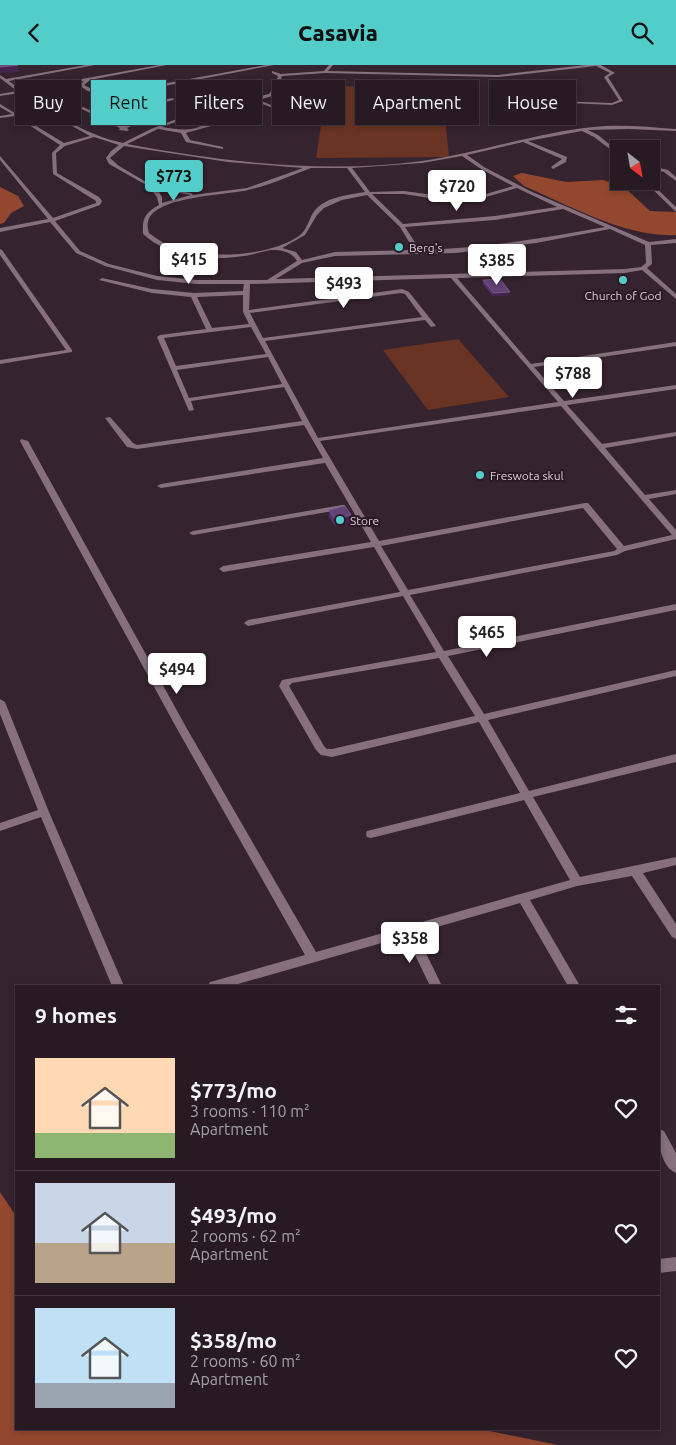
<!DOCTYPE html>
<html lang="en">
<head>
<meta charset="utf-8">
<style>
  body { margin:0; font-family:Ubuntu,sans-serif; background:#342730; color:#f1f3f6; height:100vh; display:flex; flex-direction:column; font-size:19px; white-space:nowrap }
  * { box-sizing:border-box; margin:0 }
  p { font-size:16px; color:#a5a1a6 }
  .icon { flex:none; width:28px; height:28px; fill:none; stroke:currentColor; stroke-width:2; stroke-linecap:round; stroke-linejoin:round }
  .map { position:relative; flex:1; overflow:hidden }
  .panel { position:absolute; left:15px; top:920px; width:645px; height:445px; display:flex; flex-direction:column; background:#281a23; border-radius:0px; box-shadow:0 2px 8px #0003,0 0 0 1px #443841 }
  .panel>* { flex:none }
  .top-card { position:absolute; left:15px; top:15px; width:646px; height:45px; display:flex; gap:10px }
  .needle { width:32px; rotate:149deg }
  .controls { position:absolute; left:610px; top:75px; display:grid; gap:10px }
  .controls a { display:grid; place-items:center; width:50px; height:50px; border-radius:0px; background:#281a23; box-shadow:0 2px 8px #0003,0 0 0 1px #443841; font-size:25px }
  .price { position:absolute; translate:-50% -42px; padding:0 11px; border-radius:5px; background:#fff; color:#222; font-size:16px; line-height:32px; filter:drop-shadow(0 1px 2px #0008) }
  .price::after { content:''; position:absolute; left:50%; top:30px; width:15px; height:11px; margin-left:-8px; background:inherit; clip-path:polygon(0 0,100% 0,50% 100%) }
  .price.selected { background:#53cdca; color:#111 }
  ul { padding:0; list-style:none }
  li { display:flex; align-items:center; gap:15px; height:125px; padding:0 20px }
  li+li { border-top:1px solid #443841 }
  li span { display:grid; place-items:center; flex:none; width:140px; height:100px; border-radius:0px; color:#555 }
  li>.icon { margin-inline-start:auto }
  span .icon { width:60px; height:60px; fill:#fffc; stroke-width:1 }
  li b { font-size:21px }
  h2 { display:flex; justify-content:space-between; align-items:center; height:60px; padding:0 20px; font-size:21px }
  .tag { padding:0 18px; border-radius:0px; background:#281a23; box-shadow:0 2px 8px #0003,0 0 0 1px #443841; font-size:18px; line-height:45px }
  .tag.selected { background:#53cdca; color:#111 }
  header { display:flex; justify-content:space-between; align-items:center; height:65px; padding:0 20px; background:#53cdca; color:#111; font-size:22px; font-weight:800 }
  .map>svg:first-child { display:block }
  .green { fill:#693423 }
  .forest { fill:#93472e }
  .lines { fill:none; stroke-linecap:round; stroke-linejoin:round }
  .minor { fill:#86707e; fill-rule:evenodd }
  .wall { fill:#55316b }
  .shaded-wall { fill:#42244e }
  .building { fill:#634277; stroke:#765886 }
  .poi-dot { fill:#53cdca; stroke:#2b1a25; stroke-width:2 }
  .labels { text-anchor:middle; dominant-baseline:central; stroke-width:4; stroke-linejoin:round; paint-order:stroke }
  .far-poi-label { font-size:12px; fill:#daced6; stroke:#2b1a25; text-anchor:start }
</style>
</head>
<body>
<header><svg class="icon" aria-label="back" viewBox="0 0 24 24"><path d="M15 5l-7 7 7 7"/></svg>Casavia<svg class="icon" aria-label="search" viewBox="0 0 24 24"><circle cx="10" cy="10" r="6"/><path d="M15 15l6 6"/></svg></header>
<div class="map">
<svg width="676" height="1380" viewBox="0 0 676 1380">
  <rect width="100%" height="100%" fill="#35232f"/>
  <path class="green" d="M327,21l115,1 7,70 -133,1z
    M458,274l51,58 -81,13 -45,-60z"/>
  <path class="forest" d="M522,108l44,9 37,-2 20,6 27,25 26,1v23c-49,3 -108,-30 -152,-49l-11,-10z
    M0,122l18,9 6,10 -13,7 -7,10 -4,1z
    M0,1127l16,24v213h464l78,16h-558z"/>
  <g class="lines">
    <path class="minor" d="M86,0h9l-86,16 12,9 138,-25h8l-77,15 -6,5 12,6 22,1 148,-27h8l-151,29c-15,1 -32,3 -43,-9l4,-4 -60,11c30,22 62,43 99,51l28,-14 46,-18 72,-17 6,-9 3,-9 -6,-3v-2l9,3 43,-3 5,-6h4l-5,6 170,4 87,-10h16l14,8 -7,4 15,24 -11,4 -85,-4 2,-1 83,3 7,-3 -15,-23 6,-4 -14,-7 -98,11 -173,-4 -43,3 -3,9 -7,11 -13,4 19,8v2l-23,-9 -47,9 -46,17c24,4 38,5 55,-13h4l-10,12 -25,7 4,7 33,7v2l-37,-7 -5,-9 -23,-4 -31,15c96,18 198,30 295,17 57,-8 113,-28 171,-34 27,-3 55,0 83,2v2l-47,-2 -41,1 10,5 21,17v4l-25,-19 -12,-6 -54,10 39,16 -1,5 -13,7 -2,-2 11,-8 -39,-17 -56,13 17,12 46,24 119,51 27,-3v4l-25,2 1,19 -5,4 29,26v5l-34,-29 -17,3 -168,5 74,86 145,-22v4l-142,21 30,34 112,-16v4l-109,16 35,39 74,-12v4l-71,12 40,47 31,-5v4l-27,5 27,31v9l-51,12 -8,4 -207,40 34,56 232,-47v6l-228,46 36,58 192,-44v6l-188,44 41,71 147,-37v8l-143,35 47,80 96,-20v8l-33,8 33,51v15l-4,-2 -40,-61 -55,10 -47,14 50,86h-12l-48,-83 -104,30 26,53h-12l-24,-50 -175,50h-23l2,-4 4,-1 91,-26 -129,-228 -156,-286 1,-2 7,2 158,286 130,225 254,-72 -46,-80 -153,38 -4,-1 -1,-3 1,-3 4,-1 149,-37 -41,-71 -147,35 -11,-2 -5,-5 -37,-64 3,-6 154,-28 -33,-56 -155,30 -4,-3 4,-3 152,-28 -26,-45 -151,25 -4,-3 4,-3 148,-24 -46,-79 -164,25 -4,-2 4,-2 162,-26 -19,-33 -167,24 -10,-2 -22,-29 5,-1 23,26 4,2 165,-24 -18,-34 -93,14 3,9 -5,1 -32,-74 3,-2 46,-6 -15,-32 -39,-4 -53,-13 3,-2 50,11 42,4 49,-2 1,-7h-47l-40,-4 -52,-14 -29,-13 -26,-31 -50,10v-4l48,-9 -48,-59v-4l53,62 43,-15v-2l-43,-27 -1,-21 8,-8 -45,-29 -15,2v-2l12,-2 -12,-7v-3l64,39 26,-7 -36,-20 -34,-23 -20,3v-2l17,-3 -17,-13v-3l6,4zM94,72l25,8 -8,6 -5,7 3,6 39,22 9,11 2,8c-14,8 -17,13 -16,29 26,24 68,27 101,22 9,-1 22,-6 30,-6 9,0 19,3 23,11l-30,19h-70l-40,-4 -48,-12 -29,-13 -25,-30 45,-16 2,-4 -3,-4 -42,-24 -1,-20 9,-7zM124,81l104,16 75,6 -56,20 -54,7 -2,-2 -38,-7 -34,-20 -9,-8zM462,91l19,13 32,17 -34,10 -24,2 -51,-7 -34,1 -18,-24 70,-5zM311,103h36l18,24c-17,3 -42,5 -52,21 -5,8 -6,17 -14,23 -29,20 -87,23 -120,13 -12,-3 -21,-9 -30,-16 -1,-3 -2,-8 -1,-11 5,-26 80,-27 100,-32 22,-5 42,-14 63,-22zM517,123l40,19 -62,9 -92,8 -31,-30h32l51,8 24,-3zM157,124l34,6 -29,8v-6zM367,130l33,32 14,23 -79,2 -33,8 -6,-8 -14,-4 23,-13 12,-20 7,-7 18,-8zM563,144l42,18c-62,11 -123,22 -185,23l-15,-23 90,-7zM610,164l35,16 1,18 -5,4 -16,2 -349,10 26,-16 33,-7 121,-3 80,-10zM451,213l107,124 -240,36 -53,-97 160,-21 6,7 5,-1 -27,-34 -7,-3 -153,21 1,-26zM401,228l4,1 17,23 -159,21 -13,-25zM243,230v17l6,12 -37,4 -15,-31zM251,262l15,27 -90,12 -12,-28zM268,292l14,27 -93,14 -12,-28zM561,341l111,129 -48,11 -36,-43h-3l-206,38 -59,-100zM583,443l34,41 -3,2 -206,39 -27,-44zM439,593l36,58 -143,33h-5l-3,-3 -35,-60 3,-3z
      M173,33l1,2 -33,7 12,8 -26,13 2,2 -2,1 -8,-1 1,-2 -40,-20 3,-1 40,19 25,-11 -12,-8v-2z
      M651,101l17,4 8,7v4l-12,-9 -13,-3z
      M644,116h5l27,26v5z
      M0,184l2,1 70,100v2l-72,12v-4l66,-10 -66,-95z
      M342,440h3v4l-152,26 -4,-2 4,-2z
      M0,634l5,3 44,110 75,174h-12l-71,-169 -41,14v-8l38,-13 -38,-96z
      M659,1064l5,2 12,22v20c-15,-6 -18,-31 -17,-44z
      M676,1192v14l-17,2v-14z"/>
  </g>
  <path class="wall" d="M483,215l27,15 -17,1 -10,-12z
    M329,445l22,5v7l-16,4 -6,-9z"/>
  <path class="shaded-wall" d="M18,0l1,7 -19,1v-6z
    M510,227v3l-17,1 1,-3z
    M351,450v7l-16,4v-7z"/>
  <path class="building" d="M0,0h18l-18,2z
    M500,214l10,13 -16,1 -11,-13z
    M345,441l6,9 -16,4 -6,-9z"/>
  <g class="poi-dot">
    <circle cx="399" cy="182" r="5"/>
    <circle cx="623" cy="215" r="5"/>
    <circle cx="480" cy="410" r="5"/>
    <circle cx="340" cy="455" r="5"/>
  </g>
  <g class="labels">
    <g class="far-poi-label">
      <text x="409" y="182">Berg's</text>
      <text x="623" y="230" text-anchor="middle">Church of God</text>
      <text x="490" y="410">Freswota skul</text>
      <text x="350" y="455">Store</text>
    </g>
  </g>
</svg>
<div class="controls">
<a><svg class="needle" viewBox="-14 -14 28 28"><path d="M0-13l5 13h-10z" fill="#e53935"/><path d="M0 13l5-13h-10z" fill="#a5a1a6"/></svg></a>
</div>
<b class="price selected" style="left:174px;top:137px">$773</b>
<b class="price" style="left:457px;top:147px">$720</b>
<b class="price" style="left:189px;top:220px">$415</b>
<b class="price" style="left:497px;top:221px">$385</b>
<b class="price" style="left:344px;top:244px">$493</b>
<b class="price" style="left:573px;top:334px">$788</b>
<b class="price" style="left:487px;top:593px">$465</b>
<b class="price" style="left:177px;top:630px">$494</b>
<b class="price" style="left:410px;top:899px">$358</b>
<div class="top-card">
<a class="tag">Buy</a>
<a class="tag selected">Rent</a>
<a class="tag">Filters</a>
<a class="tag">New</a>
<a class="tag">Apartment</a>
<a class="tag">House</a>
</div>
<section class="panel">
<h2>9 homes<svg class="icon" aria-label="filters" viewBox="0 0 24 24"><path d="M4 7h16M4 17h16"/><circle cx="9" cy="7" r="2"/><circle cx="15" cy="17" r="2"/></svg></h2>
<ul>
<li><span style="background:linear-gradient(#ffd9b3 75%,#8fb573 0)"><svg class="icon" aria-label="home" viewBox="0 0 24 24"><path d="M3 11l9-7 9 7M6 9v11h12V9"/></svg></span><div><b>$773/mo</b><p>3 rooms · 110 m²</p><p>Apartment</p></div><svg class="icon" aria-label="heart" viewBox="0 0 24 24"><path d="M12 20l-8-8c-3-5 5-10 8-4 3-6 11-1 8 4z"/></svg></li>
<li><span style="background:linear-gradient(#c9d6e8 60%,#b9a48a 0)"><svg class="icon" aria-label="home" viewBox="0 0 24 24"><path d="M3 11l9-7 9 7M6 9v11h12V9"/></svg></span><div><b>$493/mo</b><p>2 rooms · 62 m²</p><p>Apartment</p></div><svg class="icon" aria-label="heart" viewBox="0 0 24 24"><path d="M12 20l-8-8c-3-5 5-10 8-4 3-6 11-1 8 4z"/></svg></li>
<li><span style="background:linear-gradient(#bfe0f5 75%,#9aa5b1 0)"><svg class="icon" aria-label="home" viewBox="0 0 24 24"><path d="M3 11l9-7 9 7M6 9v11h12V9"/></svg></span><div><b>$358/mo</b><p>2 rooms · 60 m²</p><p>Apartment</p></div><svg class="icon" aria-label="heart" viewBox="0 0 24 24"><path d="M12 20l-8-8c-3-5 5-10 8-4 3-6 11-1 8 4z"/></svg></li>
</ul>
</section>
</div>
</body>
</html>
